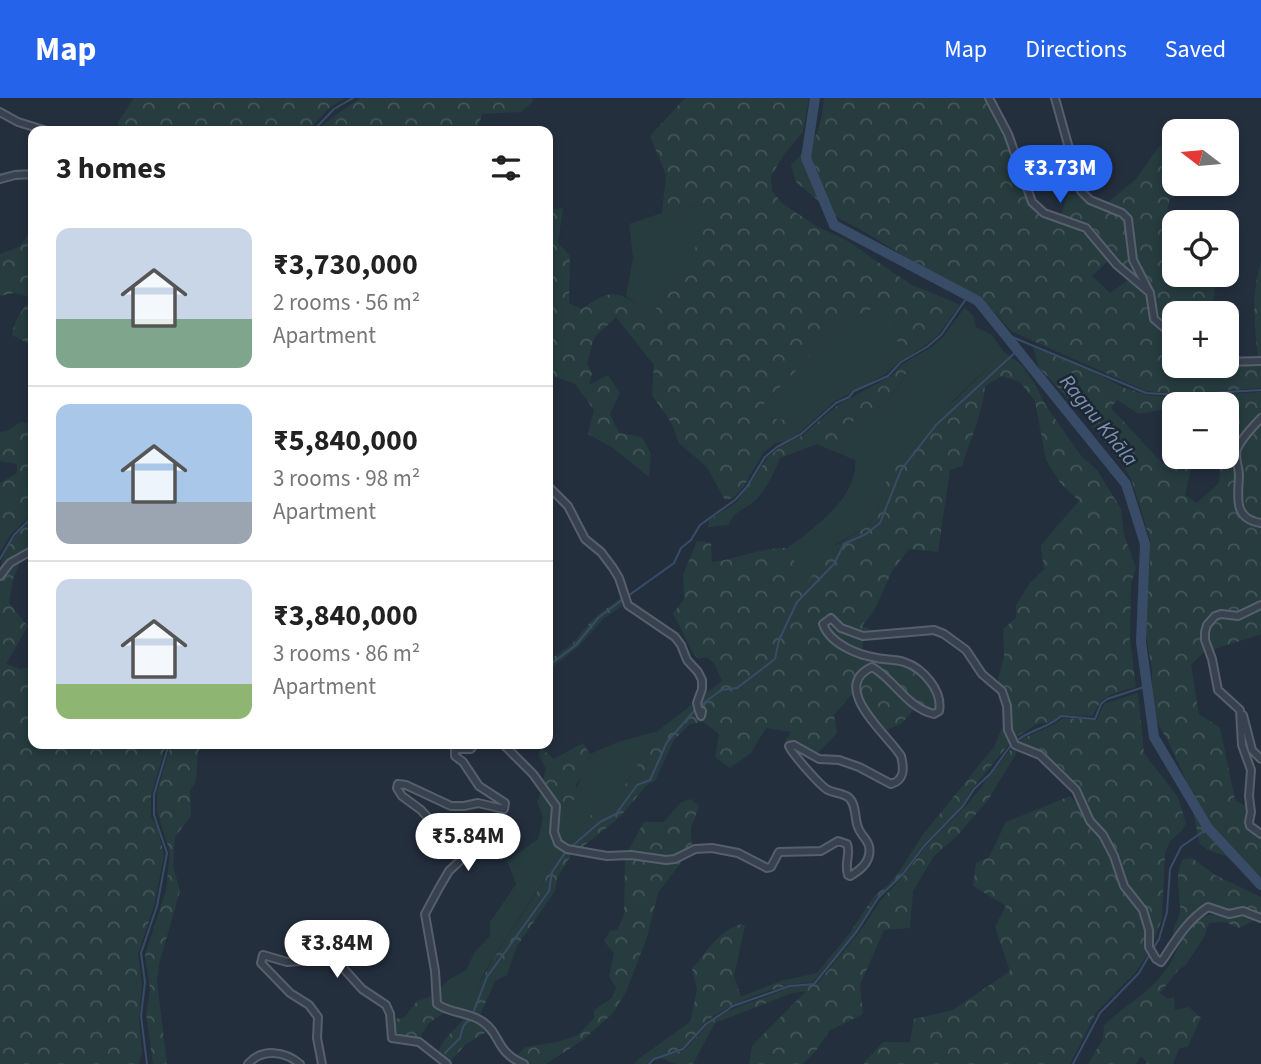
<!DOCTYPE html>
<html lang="en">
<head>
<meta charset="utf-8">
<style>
  body { margin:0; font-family:"Source Sans 3",sans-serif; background:#f2f2f2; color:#222; height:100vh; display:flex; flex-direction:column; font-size:26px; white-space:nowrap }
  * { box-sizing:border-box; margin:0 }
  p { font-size:23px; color:#767676 }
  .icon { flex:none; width:38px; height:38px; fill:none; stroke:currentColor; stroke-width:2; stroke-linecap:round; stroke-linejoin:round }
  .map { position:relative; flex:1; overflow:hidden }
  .drawer { position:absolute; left:28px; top:28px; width:525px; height:623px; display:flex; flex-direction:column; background:#fff; border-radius:14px; box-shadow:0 4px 10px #0003 }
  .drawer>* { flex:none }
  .needle { width:46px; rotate:286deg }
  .buttons { position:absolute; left:1162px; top:21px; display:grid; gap:14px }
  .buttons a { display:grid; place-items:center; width:77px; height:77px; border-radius:14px; background:#fff; box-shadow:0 4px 10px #0003; font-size:35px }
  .price { position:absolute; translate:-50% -60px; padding:0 16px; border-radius:24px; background:#fff; color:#222; font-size:23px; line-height:46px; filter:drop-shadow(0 2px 4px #0008) }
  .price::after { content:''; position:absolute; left:50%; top:42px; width:21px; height:16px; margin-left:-10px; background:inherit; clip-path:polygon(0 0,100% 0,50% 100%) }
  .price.selected { background:#2563eb; color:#fff }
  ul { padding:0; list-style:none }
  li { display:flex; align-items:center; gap:21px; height:175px; padding:0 28px }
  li+li { border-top:2px solid #e0e0e0 }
  li span { display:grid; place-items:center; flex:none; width:196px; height:140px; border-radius:14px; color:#555 }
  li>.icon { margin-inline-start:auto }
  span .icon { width:84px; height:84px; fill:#fffc; stroke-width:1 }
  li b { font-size:30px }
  h2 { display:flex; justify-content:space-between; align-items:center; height:84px; padding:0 28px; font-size:30px }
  header { display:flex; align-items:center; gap:42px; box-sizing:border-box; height:98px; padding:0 35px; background:#2563eb; color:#fff }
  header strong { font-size:33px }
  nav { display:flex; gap:38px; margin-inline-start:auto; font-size:24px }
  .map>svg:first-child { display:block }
  .green { fill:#263c3f }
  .forest { fill:url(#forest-crowns); fill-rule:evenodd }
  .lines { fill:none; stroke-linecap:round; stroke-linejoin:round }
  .stream { stroke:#394c67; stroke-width:2 }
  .river { stroke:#394c67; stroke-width:10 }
  .minor-casing { stroke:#565f6c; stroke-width:10 }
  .minor { stroke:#38414e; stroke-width:6 }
  .labels { text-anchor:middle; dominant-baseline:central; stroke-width:5; stroke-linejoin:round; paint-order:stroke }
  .water-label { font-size:21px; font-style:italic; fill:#7c92b1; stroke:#1d2633 }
</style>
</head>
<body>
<header>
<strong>Map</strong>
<nav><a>Map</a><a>Directions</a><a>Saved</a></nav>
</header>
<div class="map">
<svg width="1261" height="966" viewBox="0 0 1261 966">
  <defs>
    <pattern id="forest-crowns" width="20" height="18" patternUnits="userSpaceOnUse" patternTransform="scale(1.75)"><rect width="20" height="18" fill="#263c3f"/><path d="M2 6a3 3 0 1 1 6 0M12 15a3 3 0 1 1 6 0" fill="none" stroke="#435659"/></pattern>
  </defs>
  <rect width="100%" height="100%" fill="#242f3e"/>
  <path class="green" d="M706,106l-4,31 -23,48 -29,32 -24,-19 7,-39 -4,-33 33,-11z
    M949,202l11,5 -22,30 -15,12 -25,16 -12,11 -52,28 -35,31 -13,8 -10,2 13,-23 -28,-2 2,-13 77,-80 38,-19 70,5z
    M965,209l9,10 2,10 16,8 12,17 -69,66 -18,12 -30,48 -10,36 -12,14 -28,15 -30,40 -20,-35c27,-20 71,-50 68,-88l-22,-9 14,-15 10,-23 27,-7 24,-34 -4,-9 26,-15 13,-11z
    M829,524l19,12 16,4 -2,13c-16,-4 -28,-12 -36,-26z
    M658,633l-36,59 -10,12 -22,14 -23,30c-16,-9 -10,-26 -8,-41l11,1c5,-19 15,-33 20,-52l28,-12z
    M542,692l12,17c1,23 -5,20 9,42l-16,20 -2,10 -50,76 -12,20 -16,39 -28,-11 -2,-12 11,-11 18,-10 9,-19 15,-15v-14l26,-38 -9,-23 31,-22 5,-21 -6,-17z"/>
  <path class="forest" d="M134,0h211l-16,10 -21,23h-190v-9z
    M360,0h171l3,2 -13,12 -39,2 -4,15 2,2h-162l7,-8z
    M685,0h124l-6,34 -18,21 -14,23 1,15 11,13 33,22 30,14 64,44 39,16v11l-46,40 -25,-45 -38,19 -77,80 -1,13 27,2 -13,23 -13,10 -19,33 -11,12 -8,2 -18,-33 -28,-24 -7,-19 -20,-29 2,-30 -38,-48 -22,21 -7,26 5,9 -3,12 19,-10 12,18 -10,21 9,19 23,4 9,17 -2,23 -36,-29 -25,-14 6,-24 -19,-26 -27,-10v-58l5,-5 -1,-20 -4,-3v-78l15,-2 -5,35 12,13 -1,47 13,6c32,-24 40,-16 68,6 33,-36 49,-62 56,-111l-44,9 4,-38 -16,-39z
    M824,0h163l22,49 21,59 8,8 36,14 17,10 18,22 -17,16 18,17 18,-13 20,15 2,21 24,26v24l87,-2v24l-86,6 -29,-3 -135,-60 -13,-15 -28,-24 -27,-12 -83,-51 -20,-10 -44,-37 -5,-17c26,-25 29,-32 33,-67z
    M1160,47l14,16v23h9l-14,17 -4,22 9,6v46h41l-1,24 -9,14h-31v19l-18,-15 -4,-27 -14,-28 -6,-41 -11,-13 -15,-4 30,-25z
    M1068,96c12,0 14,6 24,11 8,4 19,5 26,10 13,8 7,29 11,41 4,12 9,20 16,29l-27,-22 -28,-39 -29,-9z
    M33,130v118l-21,-11c2,-15 11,-26 20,-38l-18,-4 -14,3v-42l19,-7z
    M1261,163v97h-3c-4,-35 -7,-62 3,-97z
    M1033,249l60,25 31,16 23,7 31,3 83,-6v23l-13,13 -15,31 4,15 -3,13 5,25 22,12v79l-24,12 -16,-2 -14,9 -1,28 -15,15 8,49 21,14 15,72 9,5 4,-4c2,10 -3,19 0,28l13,8v45l-35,-26 -18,-6 -8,-6 -15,-66 -17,-37 -10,-17 -6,-17v-38l-8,-44 6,-66v-19l-18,-59 -9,-16 -41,-52 -43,-45zM1117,302l22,14 27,-5 8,5v-10h53v53h-6l-2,26 -22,20 -12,-8 6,-27 -19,-10 -9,6 -52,-56z
    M1004,254l18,13 14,21 10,20 36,51 15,13 24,39 3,26 12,33 -5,15 -1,57 6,47c-22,7 -34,6 -43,29l-33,-1 -8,7 -15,2 -22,14c-10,-20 2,-39 -18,-55l7,-26 -1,-28 13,-11v-13l14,-22 14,-14 -3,-24 38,-44 -18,-17 -15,-24 -11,-59 -15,-19 -18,-6 -17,10c-2,27 -15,54 -23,80l-12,4 -12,82 -29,-3 -17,22 -18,40 -12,15 13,6 -25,-3 -17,-14h-8l-4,6c-3,23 41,36 58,40 9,2 20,1 27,4 4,1 28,22 29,25 2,3 2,12 3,16l-11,4 -8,-4 -40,-37 -10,-4 -13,9 -4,20 -18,21 3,18 -20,21 -19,-13h-13l6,-9 -25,-4 -15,25 -21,15 -15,-11 4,-23 -16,-12 -13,2 -16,16 -18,39 -10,7 -27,32 -38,30 -14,-2 23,-30 22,-14 10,-12 36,-59 64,-50 -8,-18 -8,-6 -8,2c-12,-14 -15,-30 -25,-45l11,-15 -1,-24 14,-34 14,2 1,19c27,-3 48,-15 75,-14l20,35 15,-22 2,-9 41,-24 12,-14 10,-36 14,-31 16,-17 38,-30z
    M904,265l4,8 -24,35 -27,7 -10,23 -14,15 -16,-7 -37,14c-7,17 -13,31 -27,44 -10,9 -20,9 -24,23l-21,2 1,-7 28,-18 31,-45 11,-9 24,-13 35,-30 53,-29z
    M1261,323v100c-2,-1 -9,-3 -11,-4 -13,-9 -15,-55 -9,-69 4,-10 13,-19 20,-27z
    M21,324l12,2v89l-23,22 -10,17v-69l17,-10v-9l-17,-3v-29l7,-1z
    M33,420v29l-12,5 -21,21c0,-20 18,-43 33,-55z
    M14,465l5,2 -6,14 -4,24 19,23 -22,38 14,5 12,-3 1,-3v81h133l-15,52v21l6,9 7,29 -10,51 -16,48 4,30 -3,36 3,31 -3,13h-139v-486z
    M623,498l2,8 -22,15 -24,27 -27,22 -4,-7 24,-17 21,-25z
    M1261,510v26l-49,16c-7,-11 -7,-31 10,-33 6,0 12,2 17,1 8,-2 15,-6 22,-10z
    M869,573l9,3 36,35 -12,14 -17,8 -8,-9 -19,-27 3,-20z
    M1138,595l6,60 34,44 8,26 -4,8 -12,10 -5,12 -3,66 -10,27 -1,-18 -6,-21 -19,-23 -9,-31 -8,-14 -14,-16 -12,-28 -32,-36 -9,-8 -23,-10c13,-8 34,-14 44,-23l34,2 7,-16z
    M1004,625l2,12 4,8 -38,46 -10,17 -40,40 -20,28 -26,24 -20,33 -43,51c-32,2 -81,19 -106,39 -9,8 -16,22 -26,27 -12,7 -24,5 -34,16h-13l7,-7 49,-35 7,-32 -5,-21c14,-17 28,-40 50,-45l3,2 -11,49 7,22 40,-16 36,-8 32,-39 26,-39 14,-11 12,-15 20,-32 73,-90z
    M583,645l7,11 -5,19 -9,11 1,10 -7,12 -11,-1 -16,-25 3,-11 -8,-16 4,-4 12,10z
    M171,646h32l-5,8 -2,29 -6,10 1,25 -16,21 -2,29 7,25 -21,73 -2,19 10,81h-14l-7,-51 4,-23 -5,-35 21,-65 4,-38 -13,-40v-20z
    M1010,652l7,2 -29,48 -29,34 -25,22 -21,35 -3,37 -26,2 -24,55 3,29 -34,17 -14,21 -12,12h-54l3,-18 54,-55 -14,2 -77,30 -22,41h-17l-15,-6 -7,6 7,-7 24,-7 23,-26 14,-11 73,-27 22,-2 44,-54 20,-30 23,-25 22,-29 41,-41z
    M1070,698l10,12 8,17 14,15 9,14 9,31 20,28 8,25 -1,17 -11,17 -39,39 -27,53h-207l20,-22h27l4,-23 39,-9 57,-39 -15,-44 11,-21 -33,-20 3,-23 13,-6 17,-35z
    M691,701l8,7 -8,22 1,19 -20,11 -18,-4 -27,-1 17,-31h20l16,-19z
    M563,751l9,5 -15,24 -2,13 -38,55 -10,29 -12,6 -16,36 -12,-3c17,-50 51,-90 78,-135l2,-10z
    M625,760l57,3 -24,32 -11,44 -21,55 -13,21 -30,27 -37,24h-16l-14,-7 9,-10 33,-5 20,-7 16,-17v-8l18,-12 4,-10 -7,-12 5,-23 -10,-12 6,-10 7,-1 7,-15z
    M1192,760l23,17 46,22v17l-17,-7 -10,4 -26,-7 -12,7 -23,26c-1,-11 7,-18 7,-27 0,-17 -6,-36 3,-51z
    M1210,817c15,0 31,1 45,5l-16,8 -14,-6 -16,1 -5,14 -19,29 -6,3 -19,24 7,6 7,-2 1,13 14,-3 12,11 -13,28 -9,3 -6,15h-27v-3l-5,-5 -5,8h-48l15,-25 1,-14c20,-19 48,-34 64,-58 15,-21 10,-43 42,-52z
    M433,898v8l12,8 -16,11 -10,16 -23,-2c-5,-6 -3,-12 0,-18l9,-2 12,-16z
    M464,920l11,3 13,10 -22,13 -17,19 -11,-10c8,-21 15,-19 26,-35z"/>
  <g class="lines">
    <path class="stream" d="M313,33l21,-22 19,-11
      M1005,236l141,59 31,2 84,-5
      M0,461l14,-24 19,-19
      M628,498l46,-33 7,-15 10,-8 9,-15 35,-25 11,-12 19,-31 12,-10 24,-13 35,-31 13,-6 5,-6 34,-15 13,-14 26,-15 14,-12 27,-39
      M552,565l24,-18 22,-27 25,-19
      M700,608l21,-16 16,-2 38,-29 4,-19 18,-38 37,-38 10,-20 22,-10 14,-11 21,-53 35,-45 82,-75
      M1015,644c15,-13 34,-14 46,-26l34,3 6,-15 6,-5 40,-13
      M571,749l29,-25 16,-8 21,-29 13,-5 17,-38 28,-32
      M1153,851l6,-10 8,-27 3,-43 11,-22 27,-19
      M473,915l14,-36 62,-86 3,-19 15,-22
      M445,955l15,-15 3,-11 7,-10
      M147,966l-6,-48 4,-34 -4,-29 16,-47 10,-53 -13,-38v-21l15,-50
      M649,966l5,-5 29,-10 23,-25 27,-18 57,-20 24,-2 43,-53 21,-33 25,-24 21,-28 39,-40 11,-17 16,-15 21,-29
      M1073,966l27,-51 39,-40 11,-19"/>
    <path class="river" d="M815,0l-9,60 28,67 144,76 148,183 19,60 -4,98 13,95 54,91 53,57"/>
    <g class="minor-casing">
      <path id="minor" d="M989,0l19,36 24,68 12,11 42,15 31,37 32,27
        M1055,0l26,93 9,9 32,13 6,6 5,41 17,33 4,26 20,17
        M0,14l18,10 29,9
        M110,33h5
        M0,81l15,-4 18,-1
        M1227,264l34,-1
        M1261,320c-8,9 -19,19 -24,31 -3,9 2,17 2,27 -1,21 -6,43 22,47
        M548,388l20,20 17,33 16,13 12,16 6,10 9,27 47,32 6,8 6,15 11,12 4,8v9l-5,14 2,8h3l-1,5 -2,-5
        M0,478l10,-13 23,-13
        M1261,507l-23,11 -17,-2 -6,2 -8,9 -2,7v8l7,19 6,31 22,20 2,35 9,25 -2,26 2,16 -2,10 1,4 11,8
        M1243,617l9,35 9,9
        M474,646l-3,5h-16v7l8,6 16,24 26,17 -1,6 -26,-6 -14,3h-13l-45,-21 -8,-1 -1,4 5,8 19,14 15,17 28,16 3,7 -2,6 -16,15 -10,17 -14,26 10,57 2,33c14,10 33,8 46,18 18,12 12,30 41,42
        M503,646l30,30 23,32 -2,26 4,11 9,6 40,7 24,-1 35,5 9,-1 20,-10 17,-1 26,5 29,15 4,-1 8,-15 42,-1 17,-10 9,3c4,9 -3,20 1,31l2,1c11,-6 22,-15 19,-30 -2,-7 -9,-12 -11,-19 -4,-9 -1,-23 -10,-30 -6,-4 -14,-4 -20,-7 -7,-3 -38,-39 -39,-44l5,-1 25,14 20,1 20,7 32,17c14,-4 13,-16 10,-28 -15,-23 -72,-69 -29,-89 23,13 34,40 62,47l5,-3c4,-20 -16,-43 -35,-49 -9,-3 -18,-2 -27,-4 -19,-3 -47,-14 -54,-34l8,-6 10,10 22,8 71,-6 10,4 22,16 16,24 20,17 5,15 1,24 7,15 25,10 36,35 14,31 13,14 11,21 10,30 19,24 6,20v17l7,12 5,3 3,-4c13,-20 24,-38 44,-51l21,7 14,-3 18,7
        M248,966c14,-16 37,-13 52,0
        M322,966l-5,-26 1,-21 -9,-12 -19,-12 -29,-30 2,-8 24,7 39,-3 11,2 25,28 24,16 4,9 2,24 27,4 28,22"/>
    </g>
    <use href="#minor" class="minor"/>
  </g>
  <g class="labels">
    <g class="water-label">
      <text transform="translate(1099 322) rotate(51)">Ragnu Khāla</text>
    </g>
  </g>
</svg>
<div class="buttons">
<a><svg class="needle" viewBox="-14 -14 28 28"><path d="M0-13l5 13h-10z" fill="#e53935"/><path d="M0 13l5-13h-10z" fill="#767676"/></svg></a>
<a><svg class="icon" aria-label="locate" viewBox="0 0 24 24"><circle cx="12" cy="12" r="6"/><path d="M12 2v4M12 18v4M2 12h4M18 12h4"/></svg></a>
<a>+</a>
<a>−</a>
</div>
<b class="price selected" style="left:1060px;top:107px">₹3.73M</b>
<b class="price" style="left:468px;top:775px">₹5.84M</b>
<b class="price" style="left:337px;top:882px">₹3.84M</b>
<section class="drawer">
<h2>3 homes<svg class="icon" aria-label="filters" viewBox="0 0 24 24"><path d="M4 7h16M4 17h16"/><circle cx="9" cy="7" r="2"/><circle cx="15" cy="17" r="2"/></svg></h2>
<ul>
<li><span style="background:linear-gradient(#c9d6e8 65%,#7fa58c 0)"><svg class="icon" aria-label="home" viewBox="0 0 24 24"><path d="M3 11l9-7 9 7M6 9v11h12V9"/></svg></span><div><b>₹3,730,000</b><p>2 rooms · 56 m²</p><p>Apartment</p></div></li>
<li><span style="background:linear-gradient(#a9c7e8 70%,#9aa5b1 0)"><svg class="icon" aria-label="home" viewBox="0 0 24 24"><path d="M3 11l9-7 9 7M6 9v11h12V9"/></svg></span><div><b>₹5,840,000</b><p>3 rooms · 98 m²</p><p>Apartment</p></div></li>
<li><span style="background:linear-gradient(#c9d6e8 75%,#8fb573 0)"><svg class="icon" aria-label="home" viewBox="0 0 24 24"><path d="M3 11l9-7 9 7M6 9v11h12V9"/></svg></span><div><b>₹3,840,000</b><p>3 rooms · 86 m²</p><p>Apartment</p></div></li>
</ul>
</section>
</div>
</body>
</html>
